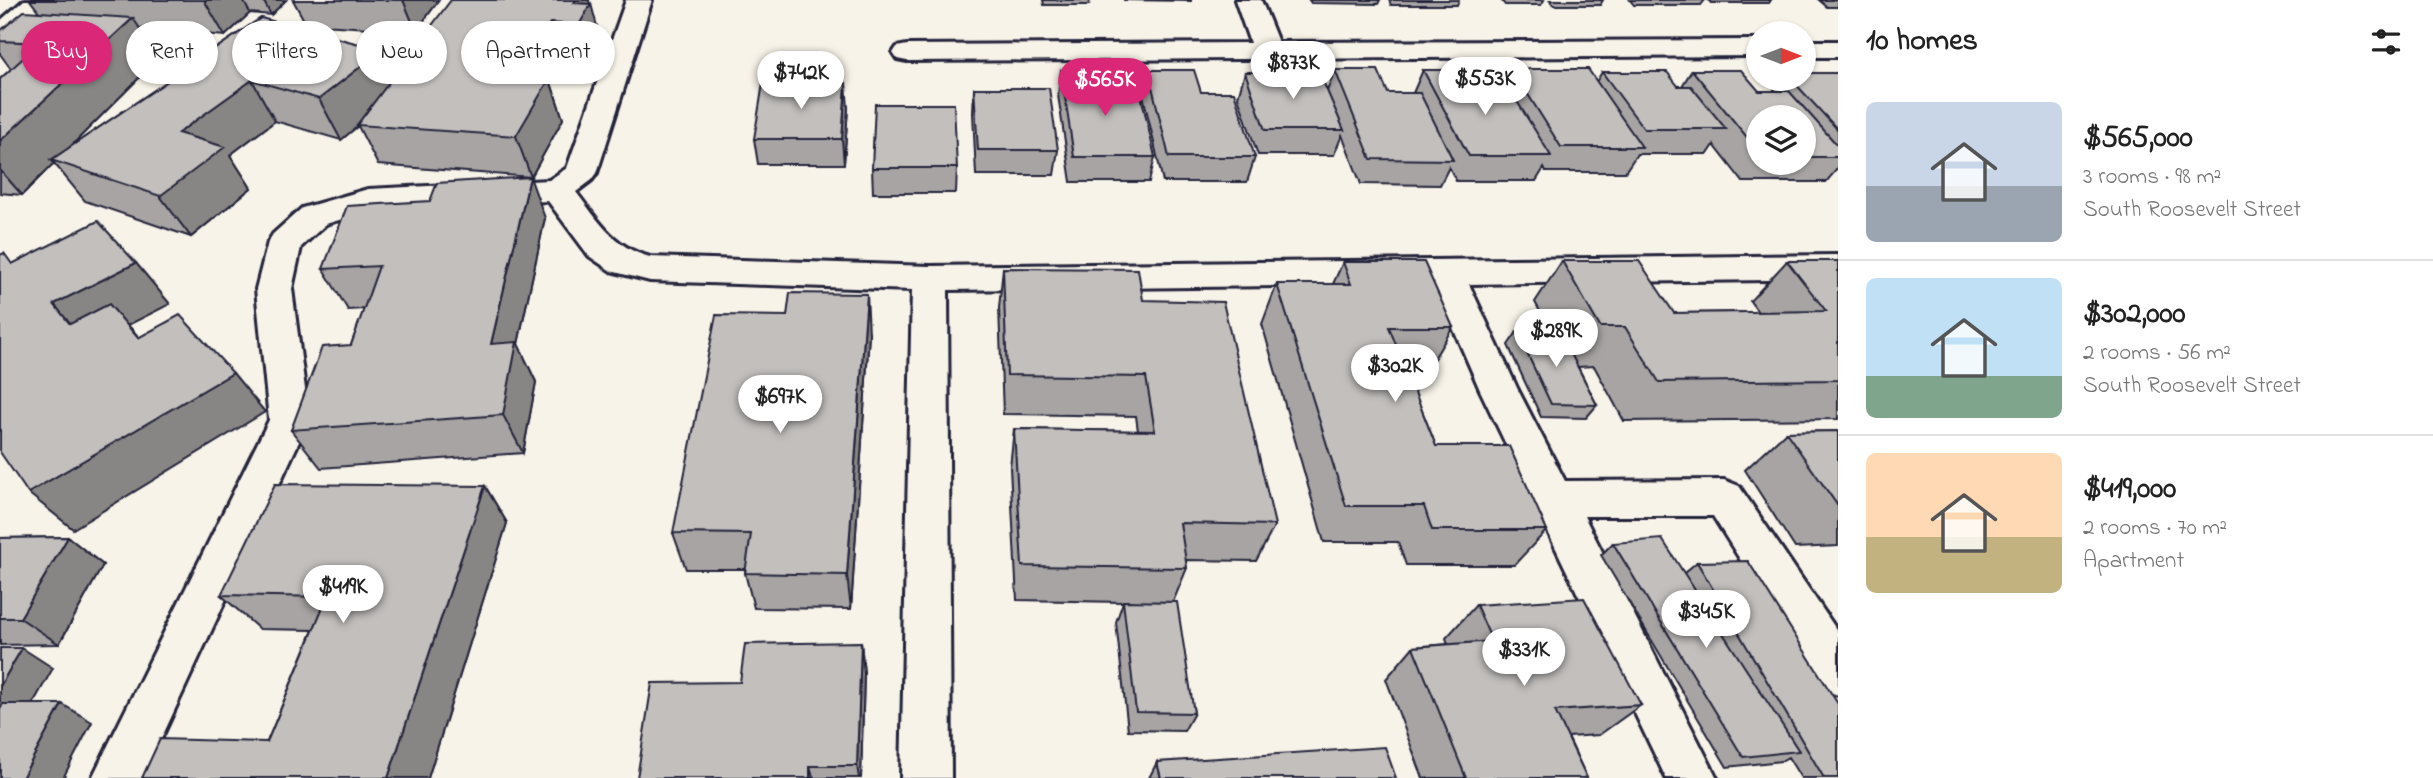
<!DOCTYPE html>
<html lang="en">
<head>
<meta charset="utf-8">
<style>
  body { margin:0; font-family:"Indie Flower",sans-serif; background:#f6f6f6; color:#222; height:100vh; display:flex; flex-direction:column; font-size:26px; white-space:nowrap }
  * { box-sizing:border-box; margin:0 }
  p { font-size:23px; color:#767676 }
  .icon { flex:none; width:38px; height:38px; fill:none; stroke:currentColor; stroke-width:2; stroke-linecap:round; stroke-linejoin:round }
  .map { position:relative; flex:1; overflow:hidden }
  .sheet { display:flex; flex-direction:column; background:#fff; width:595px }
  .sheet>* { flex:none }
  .top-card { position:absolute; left:21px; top:21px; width:665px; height:63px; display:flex; gap:14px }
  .needle { width:46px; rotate:90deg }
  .tools { position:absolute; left:1746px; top:21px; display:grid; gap:14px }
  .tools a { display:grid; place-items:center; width:70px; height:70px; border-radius:50%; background:#fff; box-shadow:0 2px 5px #0004; font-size:35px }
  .price { position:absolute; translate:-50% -60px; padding:0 16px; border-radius:24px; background:#fff; color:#222; font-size:23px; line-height:46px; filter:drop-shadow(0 2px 4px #0008) }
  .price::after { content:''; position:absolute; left:50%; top:42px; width:21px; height:16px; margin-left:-10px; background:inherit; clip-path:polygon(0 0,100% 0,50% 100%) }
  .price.current { background:#db2777; color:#fff }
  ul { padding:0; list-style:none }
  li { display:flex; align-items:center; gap:21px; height:175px; padding:0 28px }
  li+li { border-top:2px solid #e0e0e0 }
  li span { display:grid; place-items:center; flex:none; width:196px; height:140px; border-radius:10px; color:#555 }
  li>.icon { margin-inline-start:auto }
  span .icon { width:84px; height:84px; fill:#fffc; stroke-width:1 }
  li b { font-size:30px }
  h2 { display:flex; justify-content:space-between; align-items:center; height:84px; padding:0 28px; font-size:30px }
  .chip { padding:0 24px; border-radius:32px; background:#fff; box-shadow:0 2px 5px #0004; font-size:24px; line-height:63px }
  .chip.current { background:#db2777; color:#fff }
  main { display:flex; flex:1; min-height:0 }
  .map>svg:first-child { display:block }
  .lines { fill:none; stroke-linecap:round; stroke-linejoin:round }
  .minor-casing { stroke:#22223b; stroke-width:6 }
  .minor { fill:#f7f3e8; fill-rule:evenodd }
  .wall { fill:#a7a4a3; stroke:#22223b; stroke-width:2; fill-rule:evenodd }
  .shaded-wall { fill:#888684; stroke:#22223b; stroke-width:2 }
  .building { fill:#c2bfbd; stroke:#22223b; stroke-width:2 }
</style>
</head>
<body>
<main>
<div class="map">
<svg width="1838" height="778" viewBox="0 0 1838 778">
  <rect width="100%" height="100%" fill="#f7f3e8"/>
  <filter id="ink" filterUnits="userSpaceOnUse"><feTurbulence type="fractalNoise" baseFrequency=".0143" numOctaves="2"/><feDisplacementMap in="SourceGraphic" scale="14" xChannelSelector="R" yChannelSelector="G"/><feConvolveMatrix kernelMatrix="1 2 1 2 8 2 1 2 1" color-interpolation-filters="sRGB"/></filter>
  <g filter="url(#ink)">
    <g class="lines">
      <g class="minor-casing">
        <path id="minor" d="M24,0h29l-43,41 -10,2v-22z
          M626,0h26l-55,173 -5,7 -16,12c22,28 38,56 74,65l280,9 908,-11v24l-369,5 49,106 47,91 159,-1 15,6 99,146v63l-17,-6 -108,-173h-129l133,262h-51l-186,-388 -46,-106 -486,6 3,488h-50l11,-488 -262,-9 -39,-10 -22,-15 -41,-55 -179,10 -43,13 -25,23 -9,42 17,131 -166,358h-51l177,-358 -13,-131 12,-47 5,-8 29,-26 66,-19 181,-9 18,-12z
          M1235,0h26l17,42 481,-2v16l-852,5 -10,-2 -4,-6 4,-6 10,-2 343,-2z
          M1804,41h34v16h-34z"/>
      </g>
      <use href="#minor" class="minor"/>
    </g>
    <path class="wall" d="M30,0h256l-15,15 -21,-2 -25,23 -86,-8 20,30 -89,89 191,-129 133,58 196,-72 12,41 -12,20 -27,-2 -12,20 12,36 -32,58 -153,-12 -20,-39 -17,14 -66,-19 -45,34 21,33 -60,49 -106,-36 -31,-38 -32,32 -22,-2v-114l11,-10 -11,-15v-23l39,-19z
      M293,0h146l-23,31 -110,-7z
      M1043,0h47l-1,5h-45z
      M1123,0h68v1z
      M1309,0h71l-2,4 -67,-1z
      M1389,0h70l-2,5h-66z
      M1501,0h43l-3,5h-36z
      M1550,0h53l-3,5h-46z
      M1630,0h75l-4,5h-67z
      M1708,0h63l-2,3h-58z
      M1819,0h19v7h-11z
      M1512,69l84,13 6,-10 76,14h4l10,-16 67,21h14l9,-12h22l34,-6v95l-12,14h-83l-29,-37 -6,9h-71l-12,18h-79l-2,-4 -8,13h-80l-7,-14 -9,18 -79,-1 -19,-49 -8,20h-76l-20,-58 7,-25 82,19 8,-21 53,23h25l10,-23 58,20h21zM1759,117h45v46h-45z
      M1061,70l47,21 47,66 -6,25h-78l-13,-87z
      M1148,70l53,22 54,65 -8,25h-84l-20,-87z
      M974,88l84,62 -4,25h-78l-3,-62z
      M848,108l-4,56h-86l-4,-25z
      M872,168h85l-1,25h-83z
      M545,218l-27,126 18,38 -13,71 -202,15 -30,-38 60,-85 13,-36 -16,1 -25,-41z
      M1562,261l112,52 84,-1 -8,-11 37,-40h51v158l-214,2 -30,-55 -16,1 19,38 -11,13 -45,-1 -33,-72 9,-13h34l-16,-30z
      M1343,262l110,65 -24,40h-24l31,79 111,84 -33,35h-108l-8,-23h-74l-62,-218 15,-40h56z
      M1003,268l140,32 132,225 -19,36 -71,-1 2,8 -14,34 21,111 -10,18 -56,-1 -12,-108 7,-20 -106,-2 -7,-133 4,-38 124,2 -2,-15 -133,-2 -4,-106z
      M869,334l-18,275 -97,-1 -9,-35v-4h-59l-13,-36z
      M1838,431v115l-43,2 -50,-78 41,-38z
      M485,486l22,37 -79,255h-286l125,-36 46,-112 -54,-1 -38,-34z
      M68,537l35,28 -44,79 -59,1v-107z
      M1613,543l71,30 13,-11 141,216h-37l-13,-21 -7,4 -54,6 -126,-212z
      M1476,605l165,100 -42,30 -31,2 19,41h-164l-37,-99 27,-32 35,-3 -2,-6z
      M861,642l3,32 -3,104h-224l103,-96z
      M1157,762l4,16h-12z"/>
    <path class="shaded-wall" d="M204,0h39l7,13 -25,23z
      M263,0h23l-15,15z
      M403,0h36l-23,31z
      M576,0h13l1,6 1,-2 11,41 -12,20 -11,-40 -5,-22z
      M133,18l26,40 -103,103 -5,-1 3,3 -32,32 -22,-25v-29z
      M550,23l13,40 -12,20 12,36 -32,58 -15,-41 1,-60z
      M382,50l19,41 -44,34 1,1 -17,14 -22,-41z
      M252,80l23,41 -45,34 21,33 -60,49 -31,-41 18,-63z
      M846,83l2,25 -4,56 -2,-25z
      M530,177l15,41 -27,126 18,38 -13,71 -20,-38 -12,-71z
      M136,263l34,41 -42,21 17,19 -75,-20 -16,-20z
      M867,294l2,40 -18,275 -4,-34z
      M233,373l32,39 -192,117 -45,-36z
      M485,486l22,37 -79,255h-40z
      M68,537l35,28 -44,79 -39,-26z
      M861,642l3,32 -3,104h-2l-2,-12z
      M22,648l31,20 -53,94v-76z
      M62,704l30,18 -29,56h-41z
      M810,766l3,12h-3z"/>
    <path class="building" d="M451,0h125l-2,3 17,1 -12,21 -29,-2 -33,53 33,2 -34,58 -159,-11z
      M24,11l109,7 -133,123v-62l40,-36 -40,-2v-10z
      M261,18l121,32 -63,49 -67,-19 -74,53 47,14 -65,49 -109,-36z
      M1512,69h76l54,78h-81z
      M1061,70h43l4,21h32l15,66h-81z
      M1148,70h46l7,22h33l21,65h-86z
      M1335,70h43l10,23h32l33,67 -82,-1z
      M1423,70h46l12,20h29l41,66h-82z
      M1692,70h49l18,21h30l49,55v11h-34v-40h-45v35z
      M1245,72h74l25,58h-79z
      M1602,72h65l11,14h13l35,43h-82z
      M1804,73h34v57l-47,-51h13z
      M763,83h83l-4,56h-88z
      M974,88h75l9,62h-80z
      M875,104h79l3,64h-85z
      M530,177l-39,167 26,-2 -14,73 -212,15 31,-83 29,-2 28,-79 -56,3 24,-63 83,-5 7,-18z
      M98,221l38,42 -82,41 16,20 39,-20 29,34 42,-23 53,58 -205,120 -28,-41v-197l4,-2 8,11z
      M1562,261h77l35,52 152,-2 -39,-50h51v119l-179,2 -34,-55h-25z
      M1343,262h81l29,65h-64l47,119h73l38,84h-115l-8,-24h-78l-69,-222h74z
      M1003,268l135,1 5,31 80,2 52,223 -95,-2 7,45 -165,-2 -8,-137 141,2 -9,-54 -139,-2z
      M790,293l77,1 -20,281 -102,-2 6,-39 -78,-1 43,-218 71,1z
      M1517,332h43l37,73 -46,-1z
      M1838,431v75l-52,-74z
      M275,484l210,2 -97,292h-246l18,-39 107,3 60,-145 -106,-2z
      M68,537l-48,81h-20v-80z
      M1662,539l137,212 -56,6 -130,-214z
      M1748,561l90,143v74h-14l-127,-216z
      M1584,598l57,107 -86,6 32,67h-121l-53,-131 79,-6 -16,-36z
      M1123,601l54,1 17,111 -58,-1z
      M861,642l-4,124h-47v12h-173l15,-95 88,-1 5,-38z
      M0,648h22l-22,38z
      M3,704h59l-40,74h-22v-69z
      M1385,747l11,31h-235l-4,-16z"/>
  </g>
</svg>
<div class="tools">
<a><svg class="needle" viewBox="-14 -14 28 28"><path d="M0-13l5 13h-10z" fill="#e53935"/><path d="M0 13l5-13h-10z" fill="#767676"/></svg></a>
<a><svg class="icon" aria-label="layers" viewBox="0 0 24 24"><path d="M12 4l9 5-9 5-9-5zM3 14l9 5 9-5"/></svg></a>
</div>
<b class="price" style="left:1293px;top:101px">$873K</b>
<b class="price" style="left:801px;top:111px">$742K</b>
<b class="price" style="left:1485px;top:117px">$553K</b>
<b class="price current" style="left:1105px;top:118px">$565K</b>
<b class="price" style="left:1556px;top:369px">$289K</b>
<b class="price" style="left:1395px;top:404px">$302K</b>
<b class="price" style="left:780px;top:435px">$697K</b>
<b class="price" style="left:343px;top:625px">$419K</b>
<b class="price" style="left:1706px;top:650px">$345K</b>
<b class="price" style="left:1524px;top:688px">$331K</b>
<div class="top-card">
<a class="chip current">Buy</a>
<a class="chip">Rent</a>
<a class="chip">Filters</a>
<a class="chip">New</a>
<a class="chip">Apartment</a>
</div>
</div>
<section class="sheet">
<h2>10 homes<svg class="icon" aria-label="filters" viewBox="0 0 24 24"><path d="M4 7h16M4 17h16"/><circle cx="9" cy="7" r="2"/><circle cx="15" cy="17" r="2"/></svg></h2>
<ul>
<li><span style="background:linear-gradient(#c9d6e8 60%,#9aa5b1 0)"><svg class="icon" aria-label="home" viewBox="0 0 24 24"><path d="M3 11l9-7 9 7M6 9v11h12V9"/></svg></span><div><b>$565,000</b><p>3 rooms · 98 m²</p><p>South Roosevelt Street</p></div></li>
<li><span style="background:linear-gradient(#bfe0f5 70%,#7fa58c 0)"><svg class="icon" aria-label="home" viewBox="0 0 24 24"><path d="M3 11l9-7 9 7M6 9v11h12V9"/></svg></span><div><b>$302,000</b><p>2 rooms · 56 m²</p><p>South Roosevelt Street</p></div></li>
<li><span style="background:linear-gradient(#ffd9b3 60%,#c2b280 0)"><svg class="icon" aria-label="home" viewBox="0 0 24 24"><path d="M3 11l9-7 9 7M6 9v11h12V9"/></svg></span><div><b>$419,000</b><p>2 rooms · 70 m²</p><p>Apartment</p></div></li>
</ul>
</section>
</main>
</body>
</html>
